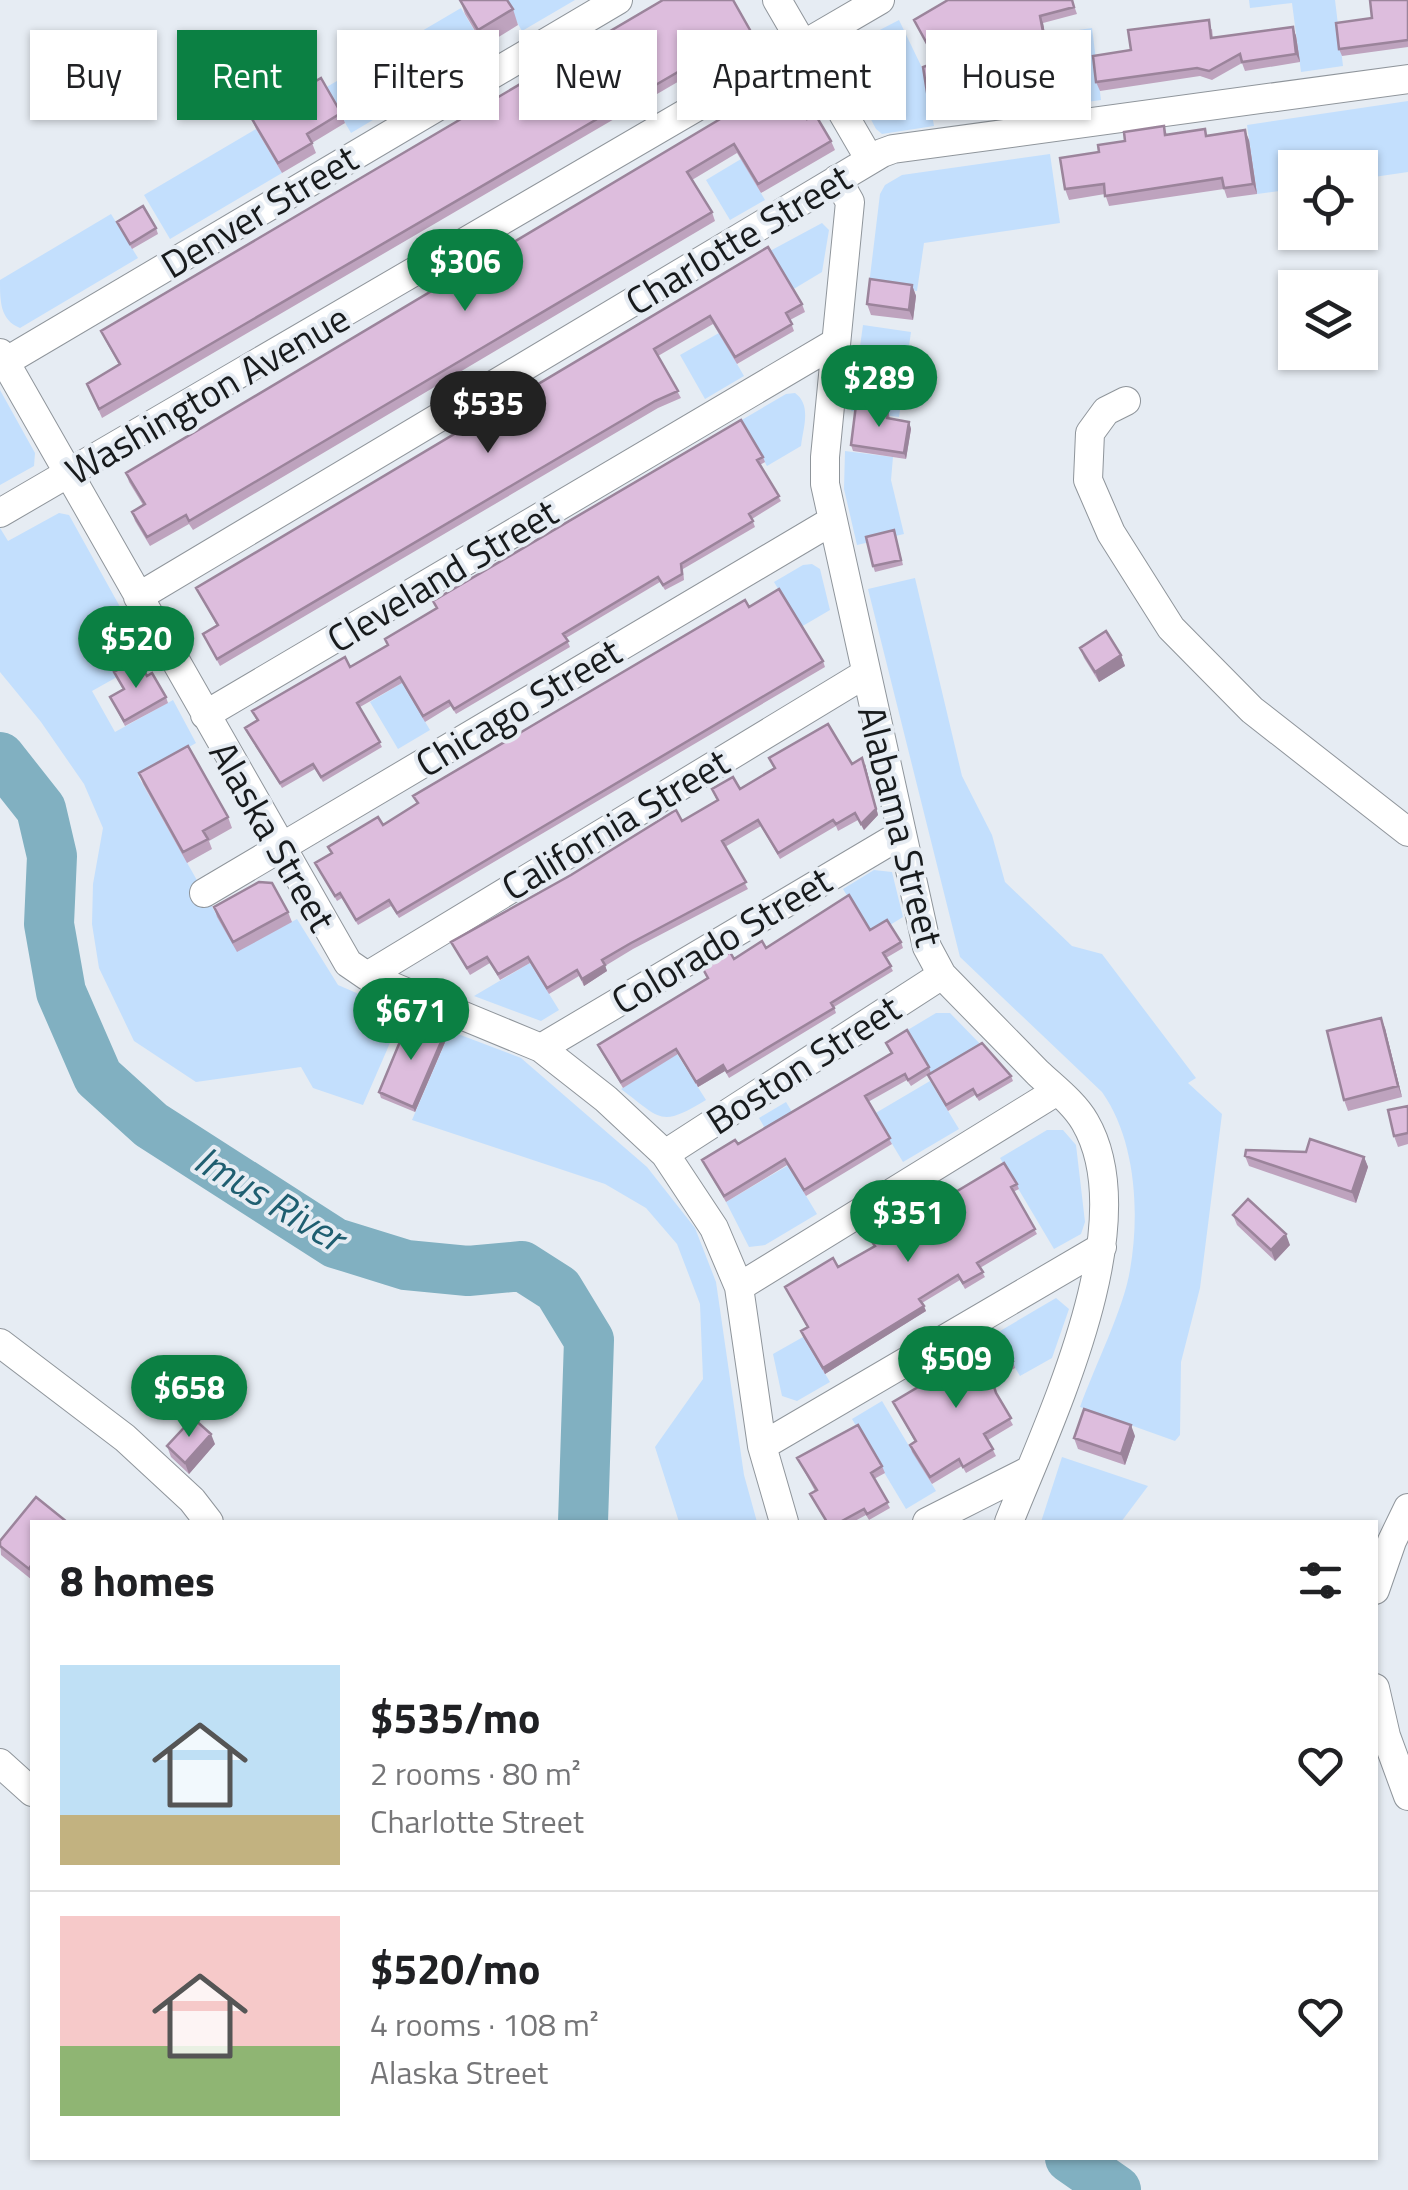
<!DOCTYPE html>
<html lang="en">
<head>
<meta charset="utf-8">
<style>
  body { margin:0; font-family:"Titillium Web",sans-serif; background:#f2f2f2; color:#202124; height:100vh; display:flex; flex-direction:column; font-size:38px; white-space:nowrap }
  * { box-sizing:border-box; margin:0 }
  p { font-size:32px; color:#757577 }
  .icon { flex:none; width:55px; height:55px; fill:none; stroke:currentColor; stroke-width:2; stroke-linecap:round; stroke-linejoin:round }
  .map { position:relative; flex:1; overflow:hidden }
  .sheet { position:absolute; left:30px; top:1520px; width:1348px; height:640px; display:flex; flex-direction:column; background:#fff; border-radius:0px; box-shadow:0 2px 8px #0004 }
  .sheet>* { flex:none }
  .guide { position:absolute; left:30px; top:30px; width:1350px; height:90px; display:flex; gap:20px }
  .tools { position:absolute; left:1278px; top:150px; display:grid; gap:20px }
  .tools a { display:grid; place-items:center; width:100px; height:100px; border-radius:0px; background:#fff; box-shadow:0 2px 8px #0004; font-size:50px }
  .price { position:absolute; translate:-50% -85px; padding:0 22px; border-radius:35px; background:#0b8043; color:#fff; font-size:32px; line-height:65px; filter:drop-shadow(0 2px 5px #0008) }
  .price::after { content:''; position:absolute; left:50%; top:60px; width:30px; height:22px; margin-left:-15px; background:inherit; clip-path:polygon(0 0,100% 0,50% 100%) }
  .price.current { background:#222; color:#fff }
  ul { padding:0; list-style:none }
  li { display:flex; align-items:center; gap:30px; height:250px; padding:0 30px }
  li+li { border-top:2px solid #e0e0e0 }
  li span { display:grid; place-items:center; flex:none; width:280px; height:200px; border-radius:0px; color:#555 }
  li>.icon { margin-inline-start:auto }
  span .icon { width:120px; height:120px; fill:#fffc; stroke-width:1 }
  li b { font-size:42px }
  h2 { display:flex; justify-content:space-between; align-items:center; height:120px; padding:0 30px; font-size:42px }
  .tag { padding:0 35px; border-radius:0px; background:#fff; box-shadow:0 2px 8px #0004; font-size:35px; line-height:90px }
  .tag.current { background:#0b8043; color:#fff }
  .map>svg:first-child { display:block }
  .green { fill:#c3dffd }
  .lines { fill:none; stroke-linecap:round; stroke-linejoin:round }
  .river { stroke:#81b0c1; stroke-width:50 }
  .minor-casing { stroke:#8f959b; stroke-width:30 }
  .minor { stroke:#fff; stroke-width:28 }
  .wall { fill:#bea3be }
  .shaded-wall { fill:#9b849b }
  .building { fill:#ddbddd; stroke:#9b849b; stroke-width:2.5 }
  .labels { text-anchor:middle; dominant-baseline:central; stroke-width:8; stroke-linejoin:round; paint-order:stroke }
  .street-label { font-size:38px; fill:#181b1d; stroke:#e6ecf3 }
  .water-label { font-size:40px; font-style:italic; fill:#1f5e70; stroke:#e6ecf3 }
</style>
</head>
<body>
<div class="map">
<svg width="1408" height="2190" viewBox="0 0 1408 2190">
  <rect width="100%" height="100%" fill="#e6ecf3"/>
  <path class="green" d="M504,0h71l-53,31z
    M1249,0h86l8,66 -42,6 -9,-69 -42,5z
    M461,8l26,44 -136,81 -26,-45z
    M899,20l26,54 9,52 -52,8 -6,-5 -36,-68 5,-13z
    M1092,28l9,72 -43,6 -13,-71z
    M1408,101v71l-48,7v-11h-65v21l-38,5 -10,-69z
    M256,129l26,44 -112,66 -26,-44z
    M1050,154l10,69 -136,20 -7,48 -48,-6 11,-91 5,-9 17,-10z
    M741,159l24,41 -35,20 -24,-40z
    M111,214l27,44 -118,70c-20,-8 -20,-27 -20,-48z
    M822,223l7,7 -7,42 -30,18 -22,-39z
    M863,325l48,7 -12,85 -48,-6z
    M719,333l25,43 -39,23 -25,-44z
    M0,390l35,63 -1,13 -34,19z
    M795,393c17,12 8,35 6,53l-34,20 -27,-45 46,-27z
    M845,451l48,6 -2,23 13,54 -47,11 -13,-56z
    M59,513l10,2 80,144 -57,32 23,41 58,-32 23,43 -58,33 99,175 60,-32 41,66 65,28 -40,92 -50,-17 -12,-21 -105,15 -62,-41 -35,-73 -7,-44 1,-40 10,-56 -19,-44 -43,-62 -41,-50v-144l8,13z
    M812,564l8,5 10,41 -29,17 -27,-45 29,-17z
    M915,578l47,198 30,59 13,47 67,64 30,8 94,124 -8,5 34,31 -22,174 -19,74 -1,73 -5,6 -95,-34c14,-39 44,-99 50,-137 10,-57 6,-130 -28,-178l-142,-135 -92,-368z
    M402,683l28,47 -32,19 -28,-47z
    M874,870l18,2 11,45 -31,19 -29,-47z
    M530,963l29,47 -18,11 -67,-25z
    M936,1013h14l34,35 -50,30 -28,-47z
    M450,1031l71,27 126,109 48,61 21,54 28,193 13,47h-78l-24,-75 48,-68 -3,-75 -23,-60 -31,-36 -41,-24 -193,-64z
    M677,1054l29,46c-46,28 -45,19 -85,-11z
    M930,1081l29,48 -56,33 -29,-48z
    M786,1102l29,48 -27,16 29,48 -52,31 -16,2 -23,-45 61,-36 -28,-48z
    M1047,1130h16l13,15 9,77 -4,12 -27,15 -54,-91z
    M1056,1298l13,11 -17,49 -32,18 -25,-42z
    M803,1337l27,45 -33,19 -15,-5 -9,-42z
    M882,1401l54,90 -30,18 -54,-90z
    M1062,1457l86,29 -27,36h-80z"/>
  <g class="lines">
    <path class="river" d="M0,757l41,52 11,47 -3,68 12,68 37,85 53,48 184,118 71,22 62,6 54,-5 36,23 31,51 -6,182
      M1070,2158l46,32"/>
    <g class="minor-casing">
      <path id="minor" d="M777,0l93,160
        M837,179l13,23 -25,255v27l102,463 15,28c32,33 64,65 96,98 16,15 36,30 47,49 60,103 -36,299 -76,400
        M0,353l348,610 19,13 174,72 65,51 59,55 49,74 25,59 23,159 22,76
        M5,362l613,-362
        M1126,401l-20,10 -16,22 -2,47 23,53 60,95 81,82 156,122
        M0,513l880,-513
        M138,597l744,-444 11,-4 515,-70
        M205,715l630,-372
        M204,893l628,-372
        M367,976l498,-302
        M541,1048l361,-214
        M665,1154l277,-179
        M739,1287l318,-196
        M0,1343l125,95 67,62 17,22
        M762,1446l340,-199
        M927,1522l103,-52
        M1375,1590l17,-49 16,-33
        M1375,1688l11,48 22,60
        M0,1763l32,29"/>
    </g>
    <use href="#minor" class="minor"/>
  </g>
  <path class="wall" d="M460,0l53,9 5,16 -34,21 -19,-32z
    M1072,0l5,14 -34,9 16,86 -20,2 -3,-10 -103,17 -3,-7 6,-49 -22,-42 34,-19z
    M1408,0v47l-66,9 -3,-7 33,-31z
    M1293,27l3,9 4,26 -55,9 -3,-8 -30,17 -12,-4 -100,15 -4,-9 35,-32 81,-21 1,9z
    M750,30l3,8 -651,380 -15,-34 32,-19 -14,-25 -4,-9z
    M784,81l23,38 24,22 4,9 -74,43 -24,-40 -45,27 20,32 3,9 -522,309 -4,-6 -39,22 -15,-25 -3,-9 11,-7 -14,-23 -3,-9z
    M341,113l4,10 -33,20 4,10 -34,20 -26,-44 -4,-10z
    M1164,126l3,9 38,-6 2,7 42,4 8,54 -30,4 -3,-9 -115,17 -4,-12 -36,6 -4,-11 34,-37z
    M117,222l39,6 2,6 -26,15z
    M768,247l34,57 3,8 -15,8 4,11 -57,33 -24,-40 -55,32 23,42 -23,10 -438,258 -17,-32 14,-8 -21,-38z
    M912,285l4,11 -3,24 -42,-5 -4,-11z
    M888,410l2,9 19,3 2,7 -5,30 -53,-8 -2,-6z
    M763,457l2,5 -5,3 21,36 -29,18 3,8 -72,42 1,11 -19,10 -5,-8 -94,56 4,9 -114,67 -5,-8 -26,16 -23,-39 -42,24 22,40 -59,35 -8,-13 -33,19 -35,-55 -2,-5 12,-7 -5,-10 98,-44 37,-22 -2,-6 51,-31 -3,-7z
    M896,536l7,29 -28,7 -2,-6z
    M749,607l74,54 2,6 -426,251 -8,-12 -33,19 -16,-27 -5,3 -22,-38 16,-10 -3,-6 55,-22 34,-21 -4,-8z
    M1080,648l41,7 4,11 -26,16 -15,-24z
    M114,672l33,4 19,21 2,6 -43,23 -15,-29 13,-8z
    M769,758l96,6 13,51 -14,15 -6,-10 -20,11 -2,-5 -56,33 -19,-33 -36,21 23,42 -115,60 -28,17 2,5 -23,15 -5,-10 -30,18 -19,-31 -30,17 -10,-17 -20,12 -19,-33 231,-121 35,-20 -5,-12h28l34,-20z
    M139,773l89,44 4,11 -23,13 3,8 -25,14 -44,-79z
    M214,907l74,5 4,10 -55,30 -20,-35z
    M870,930l31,12 2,6 -17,10 7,13 -59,36 2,6 -107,65 -4,-7 -27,16 -20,-33 -55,34 -23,-38 -2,-5 109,-66 -4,-10 63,-21z
    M1385,1028l17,69 -54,14 -4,-11z
    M446,1040l-31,72 -34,-14 -2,-6z
    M886,1043l43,24 2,6 80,3 2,5 -34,20 -4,-6 -27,16 -20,-36 -17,11 -4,-6 -39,22 24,42 -86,52 -19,-31 -61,37 -24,-42 36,-16 153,-90z
    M1408,1106v38l-10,3 -4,-11z
    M1245,1156l119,1 4,10 -12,36 -107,-37z
    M1017,1184l2,5 -6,3 24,42 -57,34 5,9 -20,12 -5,-9 -38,23 4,8 -101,63 -22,-37 -2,-6 6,-4 -22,-40 53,-20 36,-21 -6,-10 26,-7z
    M1233,1215l57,30 -15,16 -38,-36z
    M1013,1361l2,7 -23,13 4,13 17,31 -25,15 8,16 -30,17 -4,-7 -30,18 -20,-32 -2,-7 5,-3 -22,-40z
    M1135,1436l-10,29 -47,-16 -4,-11z
    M215,1444l-26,30 -18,-17 -4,-11z
    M797,1458l85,8 3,7 -11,6 16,29 -21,12 -3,-5 -13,7h-27l-16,-28 5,-3z
    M36,1497l-4,83 -31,-25 -1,-14z"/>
  <path class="shaded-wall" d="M1040,16l3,7 16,86 -3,-8z
    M1293,27l3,9 4,26 -4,-8z
    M1245,130l4,10 8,54 -4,-10z
    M912,285l4,11 -3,24 -4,-10z
    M909,422l2,7 -5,30 -2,-6z
    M1121,655l4,11 -26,16 -4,-10z
    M865,764l13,51 -14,15 -3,-6z
    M605,965l2,6 -23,15 -2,-7z
    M1381,1018l4,10 17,69 -4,-11z
    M444,1035l2,5 -31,72 -2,-5z
    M723,1065l2,6 -27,16 -2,-5z
    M1364,1157l4,10 -12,36 -4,-11z
    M1286,1234l4,11 -15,16 -4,-11z
    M924,1306l2,5 -101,63 -2,-6z
    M1131,1425l4,11 -10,29 -4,-11z
    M211,1434l4,10 -26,30 -4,-11z"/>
  <path class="building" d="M460,0h47l6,9 -35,21z
    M663,0h70l17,30 -651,379 -12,-25 33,-20 -19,-33z
    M948,0h124l2,7 -34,9 16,85 -19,3 -3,-11 -104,18 -7,-44 14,-5 -23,-42z
    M1370,0h38v40l-69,9 -3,-26 36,-5z
    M1209,20l2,18 82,-11 3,27 -54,8 -2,-8 -31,17 -12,-3 -101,14 -3,-26 38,-6 -3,-20z
    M321,78l20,35 -34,21 5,9 -34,20 -26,-44z
    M784,81l23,38 8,-5 16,27 -73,43 -24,-40 -47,28 25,40 -523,309 -3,-6 -39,22 -15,-25 13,-8 -19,-31z
    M1164,126l1,9 40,-6 1,7 39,-6 8,54 -29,4 -2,-10 -117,18 -1,-12 -39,5 -5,-31 39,-6 -1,-7 27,-4 -1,-9z
    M143,206l13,22 -26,16 -13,-22z
    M768,247l34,57 -16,9 6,11 -57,33 -25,-41 -56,33 24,42 -23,10 -438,258 -14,-25 15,-9 -22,-37z
    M870,279l42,6 -3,25 -42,-6z
    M856,405l32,5 -1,8 22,4 -5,31 -53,-8z
    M741,420l22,37 -6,3 22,36 -30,18 4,7 -72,43 1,10 -19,11 -5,-8 -95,57 5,7 -114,68 -5,-8 -26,15 -23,-39 -43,26 23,39 -59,35 -8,-13 -33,19 -35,-55 13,-8 -6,-9 93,-54 5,10 38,-22 -3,-6 52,-31 -4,-7z
    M894,530l7,30 -28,6 -7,-29z
    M779,589l44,72 -426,252 -8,-13 -33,20 -16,-27 -5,3 -20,-33 17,-10 -4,-6 50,-30 5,8 35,-22 -5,-7 332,-196 4,7z
    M1106,631l15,24 -26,17 -15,-24z
    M137,659l10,17 5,-3 14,24 -42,24 -14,-24 14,-8 -10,-17z
    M828,724l24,40 10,-6 14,51 -15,15 -6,-11 -19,11 -3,-4 -55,33 -20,-33 -36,21 24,41 -115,61 -29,17 3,5 -23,14 -5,-9 -30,18 -19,-31 -30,17 -11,-17 -20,11 -16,-26 120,-67 105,-65 6,11 36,-21 -6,-11 21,-12 7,12 35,-21 -6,-10z
    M188,746l40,71 -25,14 5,8 -25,13 -44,-79z
    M259,882l13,1 16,29 -55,30 -19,-35z
    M849,895l21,35 17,-10 14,22 -18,11 8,13 -60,37 3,5 -107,64 -4,-7 -27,17 -20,-33 -55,33 -23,-37 110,-67 -5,-9 27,-17 4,7 28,-18 4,7z
    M1381,1018l17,68 -54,14 -17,-69z
    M409,1020l35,15 -31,72 -34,-15z
    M907,1030l22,37 -21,13 -3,-6 -40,22 25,42 -86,52 -19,-31 -61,37 -22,-36 33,-20 3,4 154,-91 -6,-10z
    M982,1043l29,33 -34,20 -4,-7 -27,16 -18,-30z
    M1408,1106v27l-14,3 -6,-26z
    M1310,1139l54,18 -12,35 -107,-36 1,-6 60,2z
    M1004,1163l13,21 -6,3 24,42 -58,34 6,9 -20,11 -5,-8 -39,24 5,7 -101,62 -22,-37 7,-4 -23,-40 48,-29 5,9 37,-21 -7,-10 22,-14 4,7z
    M1248,1199l38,35 -15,16 -38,-35z
    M999,1339l14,22 -23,13 6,19 15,25 -27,16 9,15 -30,18 -4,-8 -29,18 -20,-32 6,-4 -23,-39z
    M1084,1409l47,16 -10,29 -47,-16z
    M193,1418l18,16 -26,29 -18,-17z
    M858,1425l24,41 -11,7 17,29 -21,12 -3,-5 -24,13h-13l-17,-28 7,-4 -20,-32z
    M36,1497l31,25h-35v42l-3,5 -29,-23v-5z"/>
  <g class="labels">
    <g class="street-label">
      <text transform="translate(259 211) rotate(-31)">Denver Street</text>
      <text transform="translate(738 239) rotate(-31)">Charlotte Street</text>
      <text transform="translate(207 394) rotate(-30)">Washington Avenue</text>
      <text transform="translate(442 575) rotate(-31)">Cleveland Street</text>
      <text transform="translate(518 707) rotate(-31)">Chicago Street</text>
      <text transform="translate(615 824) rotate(-31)">California Street</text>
      <text transform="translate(901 826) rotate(76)">Alabama Street</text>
      <text transform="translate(273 836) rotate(60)">Alaska Street</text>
      <text transform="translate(721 940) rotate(-31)">Colorado Street</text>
      <text transform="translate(803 1064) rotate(-33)">Boston Street</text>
    </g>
    <g class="water-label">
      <text transform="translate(270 1198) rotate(31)">Imus River</text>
    </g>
  </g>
</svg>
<div class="tools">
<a><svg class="icon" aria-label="locate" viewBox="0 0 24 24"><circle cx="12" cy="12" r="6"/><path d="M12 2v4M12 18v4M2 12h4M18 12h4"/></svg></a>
<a><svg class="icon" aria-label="layers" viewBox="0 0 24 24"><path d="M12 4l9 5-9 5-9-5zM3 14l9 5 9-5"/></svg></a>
</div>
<b class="price" style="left:465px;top:314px">$306</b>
<b class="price" style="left:879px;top:430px">$289</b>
<b class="price current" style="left:488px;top:456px">$535</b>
<b class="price" style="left:136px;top:691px">$520</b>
<b class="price" style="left:411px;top:1063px">$671</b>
<b class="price" style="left:908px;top:1265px">$351</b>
<b class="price" style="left:956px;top:1411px">$509</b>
<b class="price" style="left:189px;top:1440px">$658</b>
<div class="guide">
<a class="tag">Buy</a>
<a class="tag current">Rent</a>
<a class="tag">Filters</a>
<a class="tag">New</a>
<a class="tag">Apartment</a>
<a class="tag">House</a>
</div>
<section class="sheet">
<h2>8 homes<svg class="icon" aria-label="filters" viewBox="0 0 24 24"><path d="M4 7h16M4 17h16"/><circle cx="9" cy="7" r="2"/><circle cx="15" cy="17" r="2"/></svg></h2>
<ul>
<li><span style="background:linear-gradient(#bfe0f5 75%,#c2b280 0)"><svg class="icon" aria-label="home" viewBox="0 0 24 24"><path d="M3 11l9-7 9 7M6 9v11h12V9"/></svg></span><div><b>$535/mo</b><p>2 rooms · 80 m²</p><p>Charlotte Street</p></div><svg class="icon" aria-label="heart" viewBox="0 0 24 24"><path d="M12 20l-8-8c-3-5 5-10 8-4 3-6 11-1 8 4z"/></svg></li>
<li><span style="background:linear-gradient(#f6c9c9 65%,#8fb573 0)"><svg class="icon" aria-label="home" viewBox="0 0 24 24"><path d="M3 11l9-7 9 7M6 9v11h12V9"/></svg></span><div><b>$520/mo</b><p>4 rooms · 108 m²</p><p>Alaska Street</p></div><svg class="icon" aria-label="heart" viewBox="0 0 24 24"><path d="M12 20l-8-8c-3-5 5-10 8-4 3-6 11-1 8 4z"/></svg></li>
</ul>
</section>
</div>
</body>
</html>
